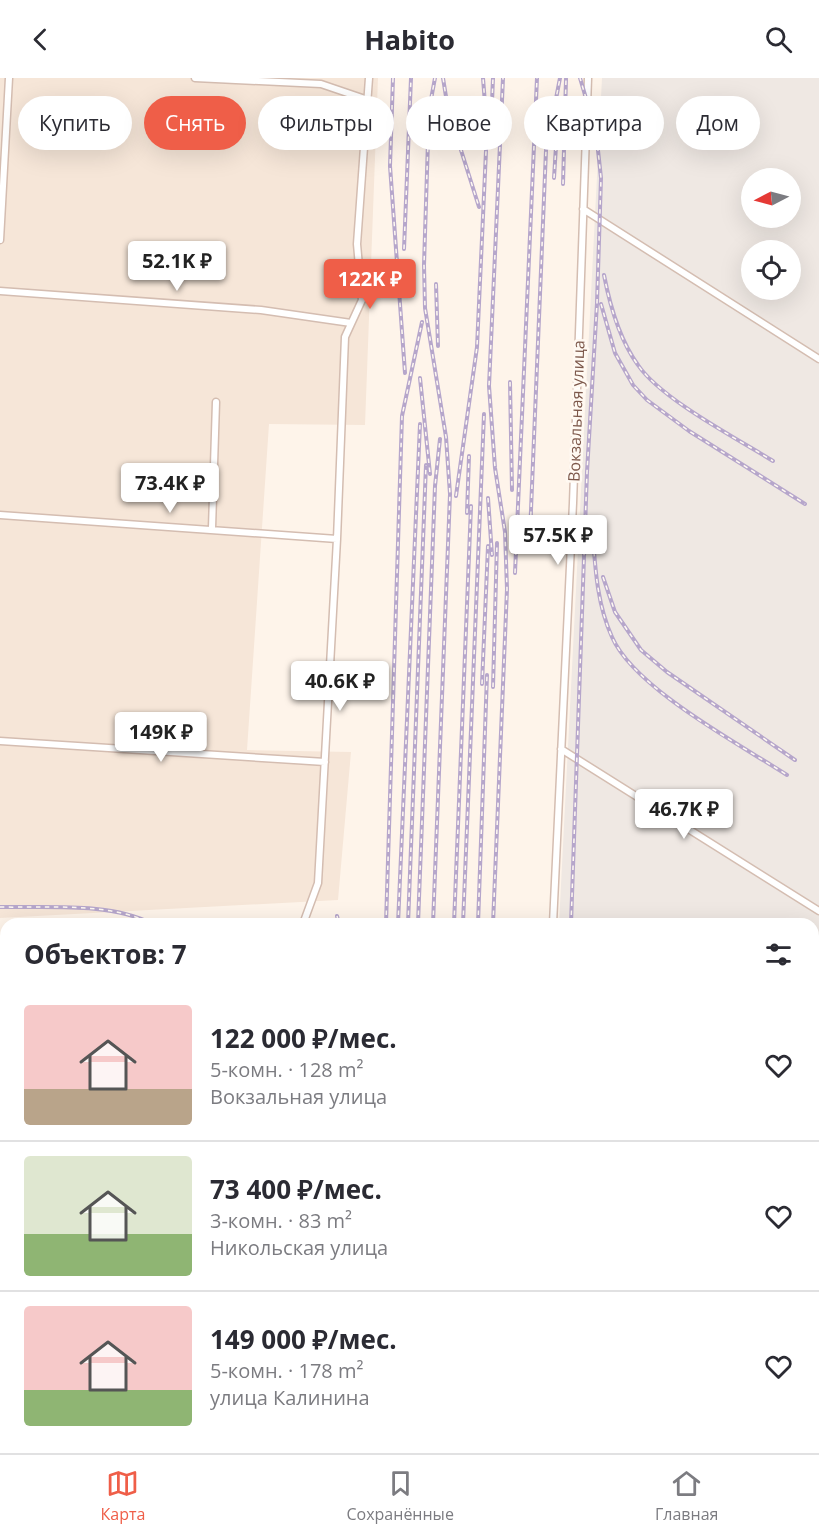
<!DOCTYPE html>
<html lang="ru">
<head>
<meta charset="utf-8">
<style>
  body { margin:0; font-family:"Open Sans",sans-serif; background:#f7f7f7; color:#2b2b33; height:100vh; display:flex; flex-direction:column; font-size:22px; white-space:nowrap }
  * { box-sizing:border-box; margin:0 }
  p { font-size:20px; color:#7c7c81 }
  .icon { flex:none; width:33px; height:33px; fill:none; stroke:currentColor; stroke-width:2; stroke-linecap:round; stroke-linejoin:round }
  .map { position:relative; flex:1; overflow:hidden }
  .details { position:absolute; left:0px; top:840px; width:819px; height:536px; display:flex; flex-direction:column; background:#fff; border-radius:18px 18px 0 0; box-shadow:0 6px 24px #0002 }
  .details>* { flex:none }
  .guide { position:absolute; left:18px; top:18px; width:783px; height:54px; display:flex; gap:12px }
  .needle { width:39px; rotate:264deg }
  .fabs { position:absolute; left:741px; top:90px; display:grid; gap:12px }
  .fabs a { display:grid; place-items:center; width:60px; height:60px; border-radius:50%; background:#fff; box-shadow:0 6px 24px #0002; font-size:30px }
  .price { position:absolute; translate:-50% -51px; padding:0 14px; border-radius:6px; background:#fff; color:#222; font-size:20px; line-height:39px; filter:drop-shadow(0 2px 3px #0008) }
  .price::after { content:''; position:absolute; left:50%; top:36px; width:18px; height:14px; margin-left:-9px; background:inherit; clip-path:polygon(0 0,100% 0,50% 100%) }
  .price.selected { background:#ef5e48; color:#fff }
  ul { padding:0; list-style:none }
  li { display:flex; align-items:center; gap:18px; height:150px; padding:0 24px }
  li+li { border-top:2px solid #e1e1e2 }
  li span { display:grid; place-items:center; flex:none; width:168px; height:120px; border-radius:6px; color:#555 }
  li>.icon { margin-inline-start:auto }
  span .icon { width:72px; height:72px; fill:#fffc; stroke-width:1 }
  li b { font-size:26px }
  h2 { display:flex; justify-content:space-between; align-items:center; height:72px; padding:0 24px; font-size:26px }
  .pill { padding:0 21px; border-radius:27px; background:#fff; box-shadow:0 6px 24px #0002; font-size:21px; line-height:54px }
  .pill.selected { background:#ef5e48; color:#fff }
  header { display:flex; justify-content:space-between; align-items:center; height:78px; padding:0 24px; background:#fff; font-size:27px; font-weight:700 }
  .tabs { display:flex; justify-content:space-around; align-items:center; height:84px; border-top:2px solid #e1e1e2; background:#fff; font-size:16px; color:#7c7c81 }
  .tabs a { display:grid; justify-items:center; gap:3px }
  .tabs .selected { color:#ef5e48 }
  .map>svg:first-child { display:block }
  .residential { fill:#f6e6d8 }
  .industrial { fill:#efe8e3; fill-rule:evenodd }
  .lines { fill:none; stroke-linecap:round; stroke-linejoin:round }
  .minor-casing { stroke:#d4bdb1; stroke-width:9 }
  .tertiary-casing { stroke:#d4bdb1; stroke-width:10 }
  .minor { stroke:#fff; stroke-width:6 }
  .tertiary { stroke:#fff; stroke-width:8 }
  .rail-casing { stroke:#b6a6cb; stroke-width:4 }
  .rail { stroke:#fff9f2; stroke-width:1.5; stroke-dasharray:4.5; stroke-linecap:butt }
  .labels { text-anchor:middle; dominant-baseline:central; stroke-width:5; stroke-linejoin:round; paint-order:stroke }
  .street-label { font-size:16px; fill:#7c574a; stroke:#fff9f2 }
</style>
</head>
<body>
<header><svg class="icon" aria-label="back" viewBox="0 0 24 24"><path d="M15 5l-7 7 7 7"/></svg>Habito<svg class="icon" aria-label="search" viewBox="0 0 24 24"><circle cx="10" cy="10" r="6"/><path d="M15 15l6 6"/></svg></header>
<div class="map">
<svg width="819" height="1375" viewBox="0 0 819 1375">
  <rect width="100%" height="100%" fill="#fef4ea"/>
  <path class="residential" d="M0,0h378l-13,347 -96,-1 -22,326 104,2 -13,148 -338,18z"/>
  <path class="industrial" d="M602,0h217v1375h-90l1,-5h83v-524h-254zM752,100h38v40h-38zM752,172h38v40h-38z
    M0,901h6v469h417v5h-423z"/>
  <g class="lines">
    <g class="minor-casing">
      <path id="minor" d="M195,0l126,6 47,16
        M583,131l236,150
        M0,162l9,-162
        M0,213l261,19 90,13
        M0,437l337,24
        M212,450l4,-126
        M0,663l325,21
        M561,671l258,162
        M303,846l15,-41 19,-344 8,-202 17,-37 -5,-56 12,-166
        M553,846l20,-421 15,-425
        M261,1375l2,-5"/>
    </g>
    <g class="tertiary-casing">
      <path id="tertiary" d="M813,1270h6
        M639,1375l1,-5"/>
    </g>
    <use href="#minor" class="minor"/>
    <use href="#tertiary" class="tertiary"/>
    <g class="rail-casing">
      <path id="rail" d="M393,0l-3,88 15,207
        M443,0l5,31 31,98
        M492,24l1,-24
        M554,100l3,-48
        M563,106l3,-105
        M404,171l7,-171
        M604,197c6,31 15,64 34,90 23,34 98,73 135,96
        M436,206l2,62
        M601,226l14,49 18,32 14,15 42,31 116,73
        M420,300l10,96
        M510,304l2,108
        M456,418l21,-149 10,-218 -4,-51
        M488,420l4,57
        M467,435l2,-57
        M592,447c3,38 4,77 20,112 22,51 127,107 175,138
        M530,456l16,-384 14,-72
        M515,495l22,-495
        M603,499l12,35 26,38 26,22 128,88
        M482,606l6,-138
        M493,609l4,-144
        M0,829c45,1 112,-5 152,17
        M337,838l2,8
        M386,846l16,-508 20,-94
        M398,846l22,-500
        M408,846l18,-459
        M418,846l17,-438 5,-47
        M433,846l17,-430 -4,-57 -21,-129 -1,-43 5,-155 6,-32
        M454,846l17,-418
        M463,846l21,-510
        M478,846l9,-249
        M493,846l14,-335 -2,-57 -10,-64 -6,-82 14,-308
        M571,846l16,-452 10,-169 4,-125 -5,-46 -16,-54
        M0,1102h6
        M416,1370l1,5
        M434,1370l1,5
        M447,1375v-5"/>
    </g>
    <use href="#rail" class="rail"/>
  </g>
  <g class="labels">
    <g class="street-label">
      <text transform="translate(576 333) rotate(-88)">Вокзальная улица</text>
    </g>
  </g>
</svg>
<div class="fabs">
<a><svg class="needle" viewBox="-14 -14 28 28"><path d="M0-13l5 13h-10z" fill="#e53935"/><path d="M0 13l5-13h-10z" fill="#7c7c81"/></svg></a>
<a><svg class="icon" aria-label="locate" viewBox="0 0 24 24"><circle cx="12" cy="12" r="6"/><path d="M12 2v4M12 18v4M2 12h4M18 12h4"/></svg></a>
</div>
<b class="price" style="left:177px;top:214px">52.1K ₽</b>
<b class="price selected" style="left:370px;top:232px">122K ₽</b>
<b class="price" style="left:170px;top:436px">73.4K ₽</b>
<b class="price" style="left:558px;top:488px">57.5K ₽</b>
<b class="price" style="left:340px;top:634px">40.6K ₽</b>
<b class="price" style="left:161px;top:685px">149K ₽</b>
<b class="price" style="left:684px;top:762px">46.7K ₽</b>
<div class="guide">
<a class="pill">Купить</a>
<a class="pill selected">Снять</a>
<a class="pill">Фильтры</a>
<a class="pill">Новое</a>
<a class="pill">Квартира</a>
<a class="pill">Дом</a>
</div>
<section class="details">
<h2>Объектов: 7<svg class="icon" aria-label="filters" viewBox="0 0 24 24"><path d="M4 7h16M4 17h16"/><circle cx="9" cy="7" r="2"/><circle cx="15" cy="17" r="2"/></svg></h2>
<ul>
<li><span style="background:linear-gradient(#f6c9c9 70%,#b9a48a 0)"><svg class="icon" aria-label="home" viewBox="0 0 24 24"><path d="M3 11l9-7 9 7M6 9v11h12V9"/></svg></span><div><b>122 000 ₽/мес.</b><p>5-комн. · 128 m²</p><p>Вокзальная улица</p></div><svg class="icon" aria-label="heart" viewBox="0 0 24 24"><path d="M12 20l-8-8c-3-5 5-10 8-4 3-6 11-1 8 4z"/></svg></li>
<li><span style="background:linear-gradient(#dfe7d0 65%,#8fb573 0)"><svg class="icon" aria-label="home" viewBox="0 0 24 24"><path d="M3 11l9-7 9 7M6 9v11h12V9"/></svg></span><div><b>73 400 ₽/мес.</b><p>3-комн. · 83 m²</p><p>Никольская улица</p></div><svg class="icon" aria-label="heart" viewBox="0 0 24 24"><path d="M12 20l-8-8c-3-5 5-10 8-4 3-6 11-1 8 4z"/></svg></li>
<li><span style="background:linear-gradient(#f6c9c9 70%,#8fb573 0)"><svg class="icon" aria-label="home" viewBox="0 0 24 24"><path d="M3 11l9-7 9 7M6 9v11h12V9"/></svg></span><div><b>149 000 ₽/мес.</b><p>5-комн. · 178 m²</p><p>улица Калинина</p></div><svg class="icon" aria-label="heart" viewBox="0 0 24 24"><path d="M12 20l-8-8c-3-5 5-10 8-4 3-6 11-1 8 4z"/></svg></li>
</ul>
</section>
</div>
<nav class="tabs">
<a class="selected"><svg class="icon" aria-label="map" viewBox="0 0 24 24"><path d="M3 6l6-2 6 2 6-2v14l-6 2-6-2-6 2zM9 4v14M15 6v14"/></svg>Карта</a>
<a><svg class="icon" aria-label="saved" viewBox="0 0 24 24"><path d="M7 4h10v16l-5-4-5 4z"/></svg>Сохранённые</a>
<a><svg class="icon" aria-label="home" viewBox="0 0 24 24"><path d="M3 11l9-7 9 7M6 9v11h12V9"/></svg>Главная</a>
</nav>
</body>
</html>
